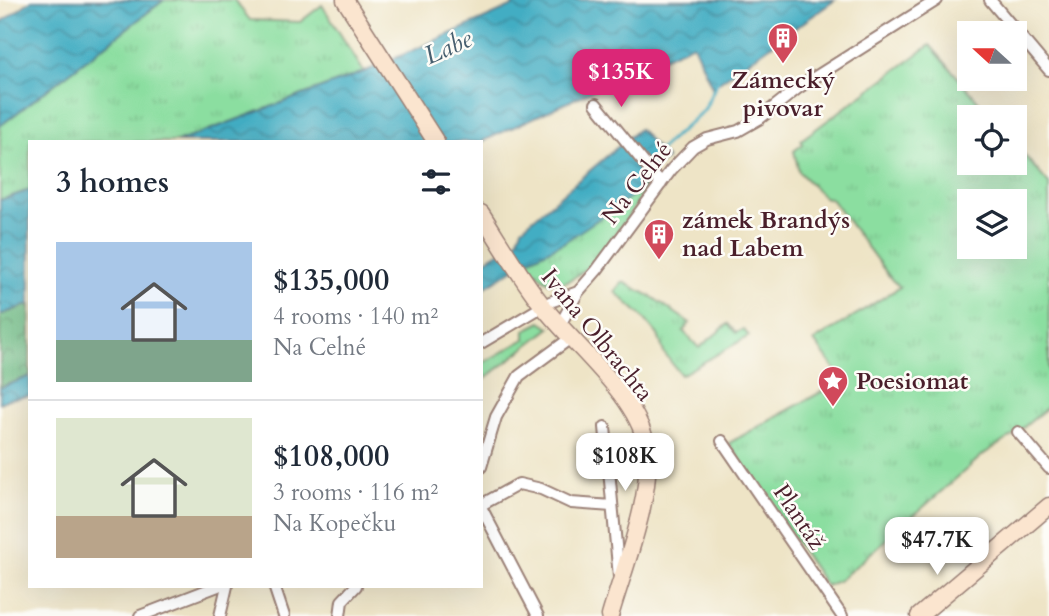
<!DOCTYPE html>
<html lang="en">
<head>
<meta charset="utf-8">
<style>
  body { margin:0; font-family:Cardo,serif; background:#f6f6f7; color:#1f2937; height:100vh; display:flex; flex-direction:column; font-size:26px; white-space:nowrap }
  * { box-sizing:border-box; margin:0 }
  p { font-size:23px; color:#747a83 }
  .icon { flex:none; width:38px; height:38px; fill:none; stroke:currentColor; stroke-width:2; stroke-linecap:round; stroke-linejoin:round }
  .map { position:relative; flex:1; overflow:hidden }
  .panel { position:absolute; left:28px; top:140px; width:455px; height:448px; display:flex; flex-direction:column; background:#fff; border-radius:0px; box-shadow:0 7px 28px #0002 }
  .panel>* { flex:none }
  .needle { width:46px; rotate:291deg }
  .fabs { position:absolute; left:957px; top:21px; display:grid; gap:14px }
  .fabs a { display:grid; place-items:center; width:70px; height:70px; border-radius:0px; background:#fff; box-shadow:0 7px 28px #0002; font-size:35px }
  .price { position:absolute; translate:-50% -60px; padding:0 16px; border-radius:14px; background:#fff; color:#222; font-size:23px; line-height:46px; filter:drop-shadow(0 2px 4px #0008) }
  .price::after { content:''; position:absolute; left:50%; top:42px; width:21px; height:16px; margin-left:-10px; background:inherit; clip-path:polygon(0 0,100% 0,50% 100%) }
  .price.current { background:#db2777; color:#fff }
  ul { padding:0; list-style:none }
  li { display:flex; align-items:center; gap:21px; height:175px; padding:0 28px }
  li+li { border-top:2px solid #e0e1e3 }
  li span { display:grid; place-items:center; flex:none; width:196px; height:140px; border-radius:0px; color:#555 }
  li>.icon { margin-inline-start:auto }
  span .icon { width:84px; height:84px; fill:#fffc; stroke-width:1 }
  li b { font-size:30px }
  h2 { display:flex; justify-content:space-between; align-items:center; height:84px; padding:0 28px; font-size:30px }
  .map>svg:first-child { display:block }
  .grass { fill:url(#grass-tufts); stroke:#6a7e66; stroke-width:2; fill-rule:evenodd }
  .forest { fill:url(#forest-crowns); stroke:#5d6e58; stroke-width:2 }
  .water { fill:url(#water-waves); stroke:#466677; stroke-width:2 }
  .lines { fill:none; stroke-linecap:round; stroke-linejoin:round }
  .stream { stroke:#43adc3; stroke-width:3.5 }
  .minor-casing { stroke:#9c8278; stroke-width:14 }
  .secondary-casing { stroke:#9c8278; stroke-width:19 }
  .minor { stroke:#fff; stroke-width:10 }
  .secondary { stroke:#fbe5cf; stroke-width:16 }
  .labels { text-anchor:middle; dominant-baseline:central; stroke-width:5; stroke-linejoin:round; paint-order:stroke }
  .poi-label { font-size:24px; font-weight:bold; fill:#4a1f2b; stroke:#fdfcf7; text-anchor:start }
  .street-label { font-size:24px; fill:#4a1f2b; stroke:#fdfcf7 }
  .water-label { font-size:26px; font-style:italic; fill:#475f6f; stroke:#fdfcf7 }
</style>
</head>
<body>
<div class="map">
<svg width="1049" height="616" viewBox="0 0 1049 616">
  <defs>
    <pattern id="grass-tufts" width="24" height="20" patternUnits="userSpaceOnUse" patternTransform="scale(1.75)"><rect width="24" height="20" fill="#8bdea0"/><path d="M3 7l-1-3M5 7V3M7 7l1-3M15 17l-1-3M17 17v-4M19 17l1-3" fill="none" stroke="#79be8a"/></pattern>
    <pattern id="forest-crowns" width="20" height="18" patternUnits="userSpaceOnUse" patternTransform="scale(1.75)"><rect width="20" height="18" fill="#70bd86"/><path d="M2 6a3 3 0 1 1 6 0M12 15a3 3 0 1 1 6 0" fill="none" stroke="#5e996e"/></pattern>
    <pattern id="water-waves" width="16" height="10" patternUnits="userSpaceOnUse" patternTransform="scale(1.75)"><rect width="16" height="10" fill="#43adc3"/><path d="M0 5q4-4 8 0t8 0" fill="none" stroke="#3a8c9f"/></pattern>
  </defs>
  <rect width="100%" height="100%" fill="#fdfcf7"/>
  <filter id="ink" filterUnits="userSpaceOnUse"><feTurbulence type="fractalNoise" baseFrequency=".0143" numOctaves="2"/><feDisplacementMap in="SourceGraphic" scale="14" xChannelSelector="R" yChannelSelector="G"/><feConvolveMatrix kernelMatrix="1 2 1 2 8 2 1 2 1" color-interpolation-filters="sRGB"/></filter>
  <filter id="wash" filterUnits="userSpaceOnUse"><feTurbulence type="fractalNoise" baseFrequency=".00686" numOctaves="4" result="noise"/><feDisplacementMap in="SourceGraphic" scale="28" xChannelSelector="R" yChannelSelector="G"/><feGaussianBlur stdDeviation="1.57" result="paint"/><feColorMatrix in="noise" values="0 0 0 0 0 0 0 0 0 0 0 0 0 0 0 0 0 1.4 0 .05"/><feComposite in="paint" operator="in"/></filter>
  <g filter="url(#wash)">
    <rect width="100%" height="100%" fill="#eee4c6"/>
    <path class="grass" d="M164,0h70l16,20 50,2 22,-17 42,67 -187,70h-147v48l-30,10v-74z
      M930,45l62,72h-22v46h45v-19l34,40v222l-31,26 -34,22 -144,126 -14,6 -97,-143 114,-63 -29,-39 86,-54 -8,-7 -61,-81 -7,-2 -25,-25 -5,-21 9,-7 -2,-4zM970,201h45v46h-45z
      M642,177l5,4c-8,24 -22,40 -37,60 -22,28 -55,68 -82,19l35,-17z
      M623,282l29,15 38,26 -7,8 16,17 29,-24 8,9 7,-4 6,7 -68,39 -17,-22 -6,-18 -15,-18 -28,-25z
      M541,322l9,6 -69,54v-18l44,-25v-9z"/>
    <path class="forest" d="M30,304v72l-30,12v-73z"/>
    <path class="water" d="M32,0h132l-164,126v-103z
      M518,0h317l-123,87 -19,-43 -212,98h-304l187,-70 147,-65z
      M639,129l28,30 -25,18 -1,13 -78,53 -35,17 -47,30v-27l36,-22 5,-13z
      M30,190v114l-30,11v-115z
      M30,376v20l-22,3 -8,4v-15z"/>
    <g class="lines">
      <path class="stream" d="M655,154l49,-44 15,-32"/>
    </g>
  </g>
  <g filter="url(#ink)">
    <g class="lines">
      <g class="minor-casing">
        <path id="minor" d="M990,0l59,70
          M596,104l65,80
          M560,325l18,-33 19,-22 74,-100 22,-23 14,-8 31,-8 21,-12 39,-31 139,-88
          M481,343l69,-41 28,-10
          M605,427l14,150
          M1018,432l31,36
          M722,441l120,175
          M481,467l15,-50 23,-41 53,-39
          M481,505l38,-21 22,5 30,14 41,3
          M481,507l57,109
          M274,586l10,30
          M140,616l78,-30
          M220,616l7,-30
          M340,616l2,-15 14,-15"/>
      </g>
      <g class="secondary-casing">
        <path id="secondary" d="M345,0l91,142
          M481,213c20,31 39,64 62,93 30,39 95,90 103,139 9,47 -23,125 -36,171
          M919,616l130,-110"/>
      </g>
      <use href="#minor" class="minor"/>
      <use href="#secondary" class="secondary"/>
    </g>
  </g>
  <defs>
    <g id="building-pin" transform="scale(1.575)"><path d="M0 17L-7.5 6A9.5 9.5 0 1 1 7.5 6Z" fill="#d1495b" stroke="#fdfcf7"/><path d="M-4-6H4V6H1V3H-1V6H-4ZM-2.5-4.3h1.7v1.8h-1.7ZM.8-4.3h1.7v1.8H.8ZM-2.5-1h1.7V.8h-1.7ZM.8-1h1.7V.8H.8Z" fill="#fff"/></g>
    <g id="sight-pin" transform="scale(1.575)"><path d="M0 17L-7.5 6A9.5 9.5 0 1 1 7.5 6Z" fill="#d1495b" stroke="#fdfcf7"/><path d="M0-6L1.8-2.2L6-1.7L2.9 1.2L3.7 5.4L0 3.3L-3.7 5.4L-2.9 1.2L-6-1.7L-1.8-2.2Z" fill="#fff"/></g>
  </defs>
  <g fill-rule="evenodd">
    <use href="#building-pin" x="783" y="38"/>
    <use href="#building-pin" x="659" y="234"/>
    <use href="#sight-pin" x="833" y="381"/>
  </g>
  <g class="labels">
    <g class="poi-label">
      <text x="783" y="80" text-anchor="middle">Zámecký<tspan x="783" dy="28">pivovar</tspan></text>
      <text x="682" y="220">zámek Brandýs<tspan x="682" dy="28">nad Labem</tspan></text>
      <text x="856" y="381">Poesiomat</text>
    </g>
    <g class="street-label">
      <text transform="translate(637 183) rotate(-52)">Na Celné</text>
      <text transform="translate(597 335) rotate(51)">Ivana Olbrachta</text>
      <text transform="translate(799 517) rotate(56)">Plantáž</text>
    </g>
    <g class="water-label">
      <text transform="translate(448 47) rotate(-24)">Labe</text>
    </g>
  </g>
</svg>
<div class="fabs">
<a><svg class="needle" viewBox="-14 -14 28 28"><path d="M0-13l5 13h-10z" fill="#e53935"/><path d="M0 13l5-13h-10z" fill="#747a83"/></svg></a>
<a><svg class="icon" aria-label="locate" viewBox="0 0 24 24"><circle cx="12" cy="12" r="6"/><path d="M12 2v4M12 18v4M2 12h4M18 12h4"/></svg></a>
<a><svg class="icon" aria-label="layers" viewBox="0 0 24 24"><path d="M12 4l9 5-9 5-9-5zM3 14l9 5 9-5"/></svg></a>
</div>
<b class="price current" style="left:621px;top:109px">$135K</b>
<b class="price" style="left:625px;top:493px">$108K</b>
<b class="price" style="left:937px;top:577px">$47.7K</b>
<section class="panel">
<h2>3 homes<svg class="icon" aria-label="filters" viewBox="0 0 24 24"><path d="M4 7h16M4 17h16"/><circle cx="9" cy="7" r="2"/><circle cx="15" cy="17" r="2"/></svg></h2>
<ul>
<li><span style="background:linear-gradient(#a9c7e8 70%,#7fa58c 0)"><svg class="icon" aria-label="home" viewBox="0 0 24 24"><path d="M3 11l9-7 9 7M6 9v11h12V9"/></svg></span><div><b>$135,000</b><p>4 rooms · 140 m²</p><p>Na Celné</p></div></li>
<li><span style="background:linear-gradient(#dfe7d0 70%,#b9a48a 0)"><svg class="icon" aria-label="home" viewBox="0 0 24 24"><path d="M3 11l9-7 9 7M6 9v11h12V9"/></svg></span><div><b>$108,000</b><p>3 rooms · 116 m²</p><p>Na Kopečku</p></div></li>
</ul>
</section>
</div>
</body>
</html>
